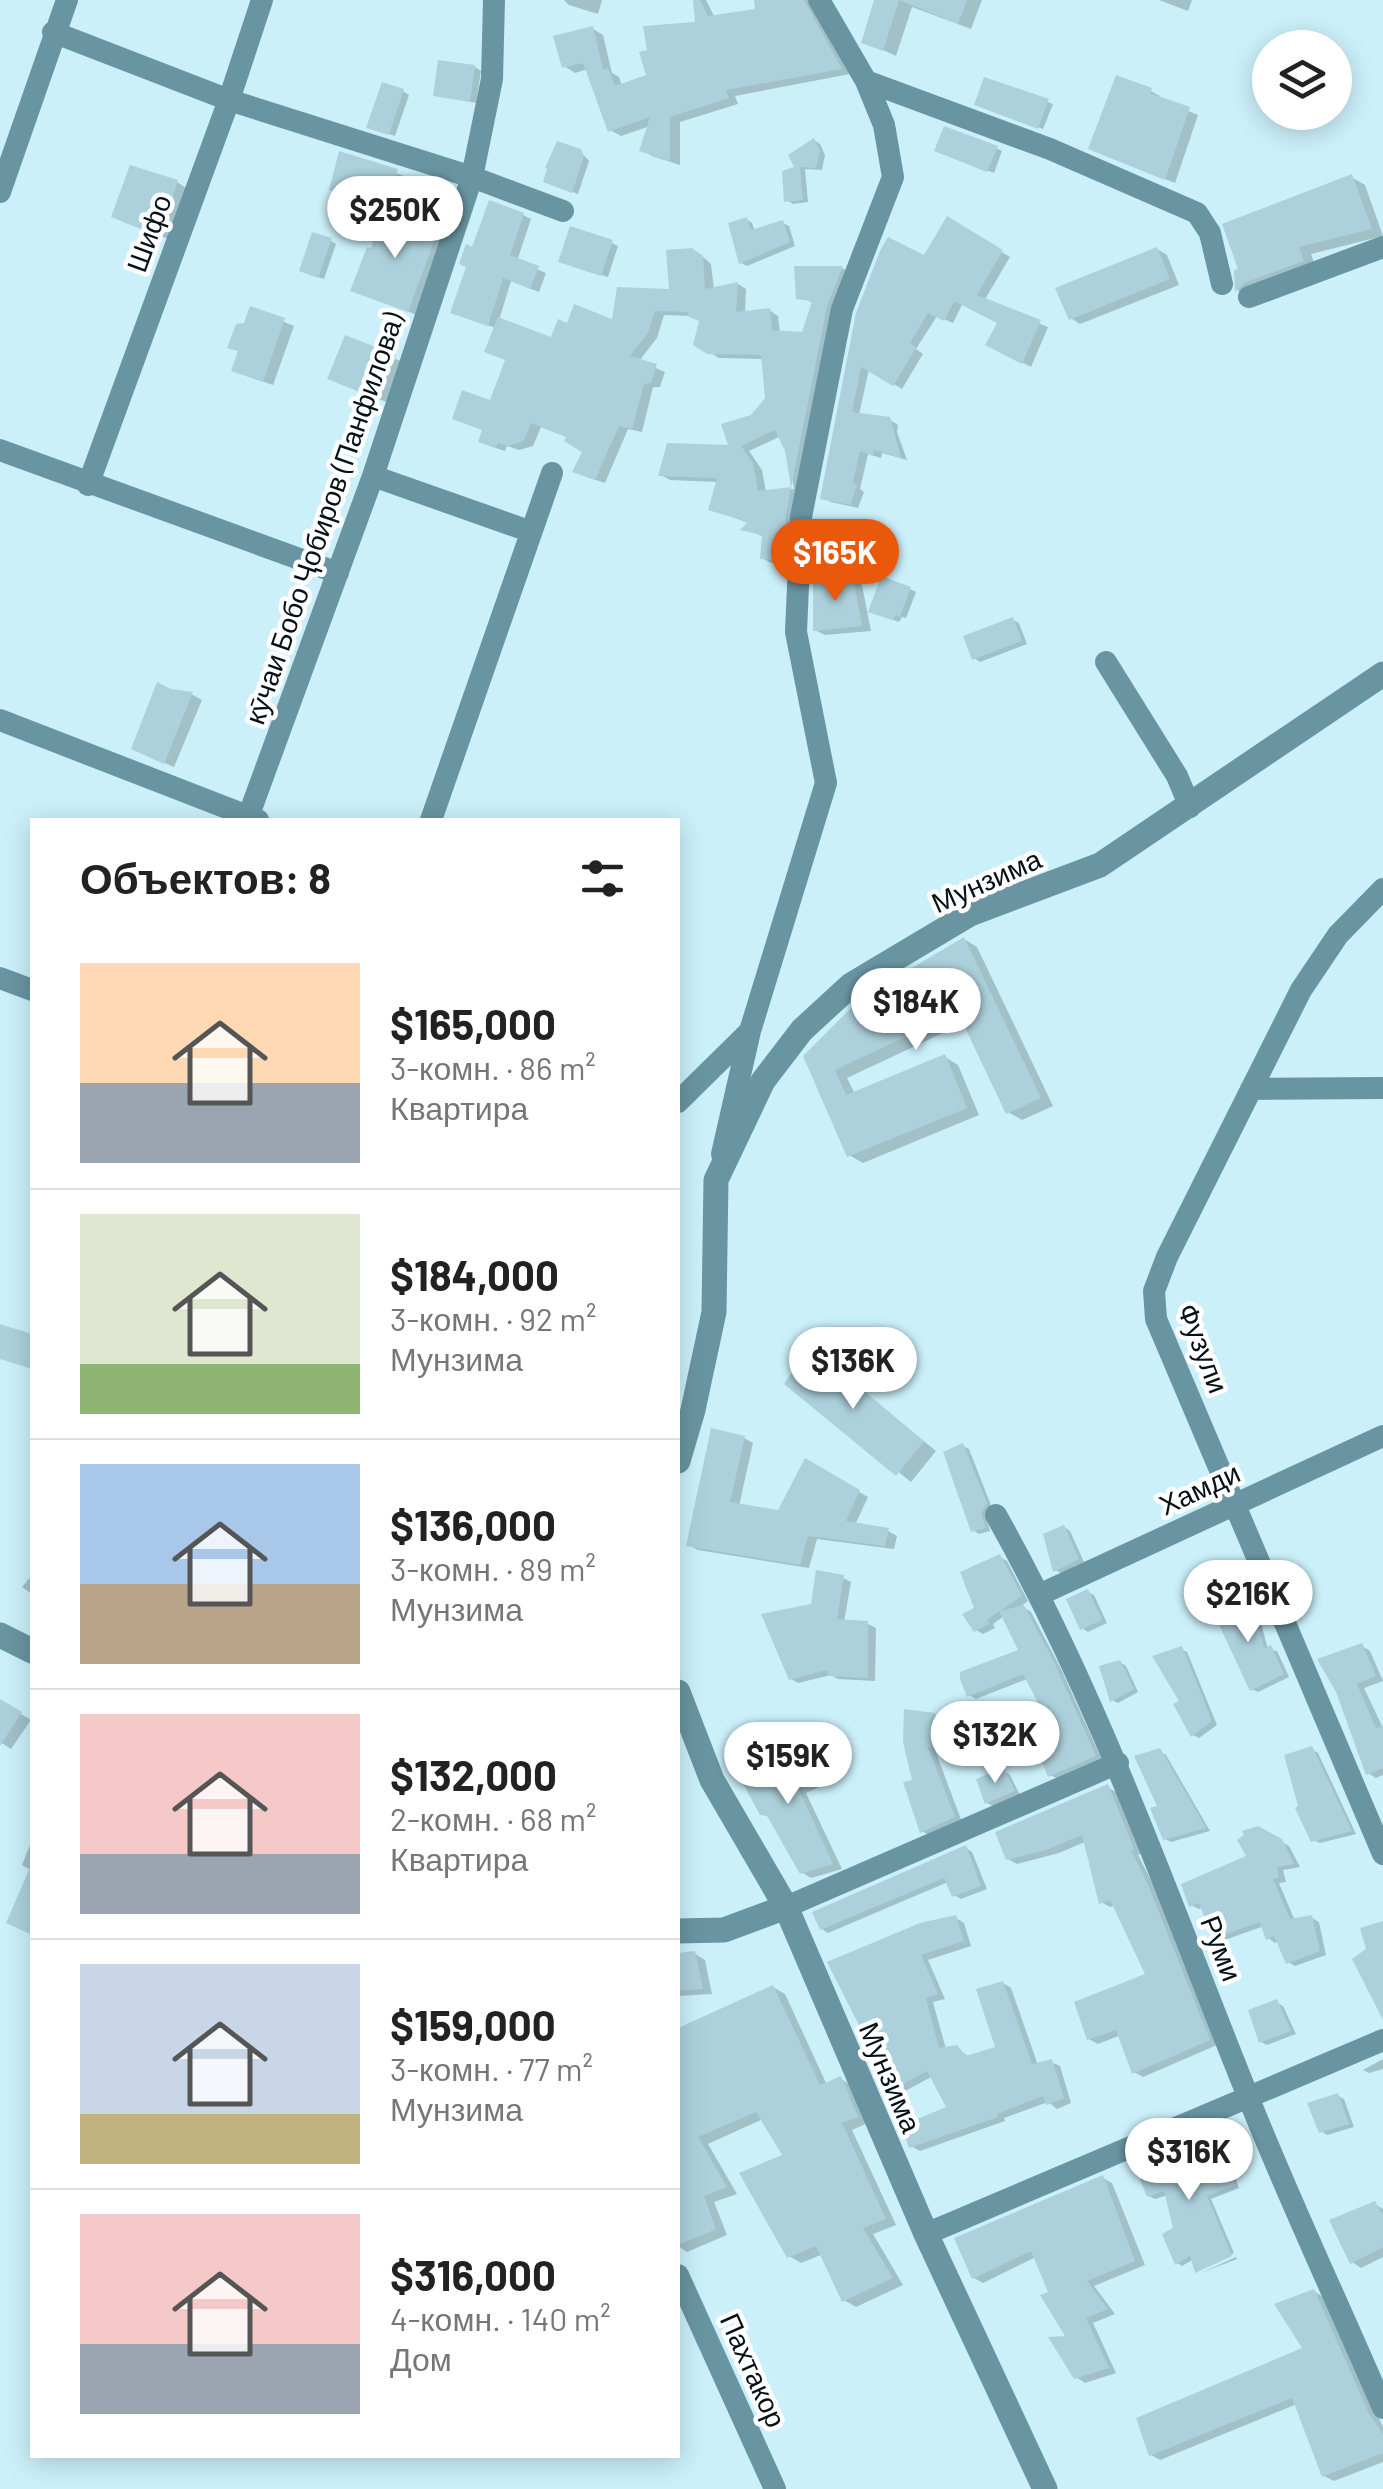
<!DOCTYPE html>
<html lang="ru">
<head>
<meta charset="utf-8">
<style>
  body { margin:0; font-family:Barlow,sans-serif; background:#f2f2f2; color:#222; height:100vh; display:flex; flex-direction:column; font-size:38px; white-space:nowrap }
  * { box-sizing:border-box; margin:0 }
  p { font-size:32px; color:#767676 }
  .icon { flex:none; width:55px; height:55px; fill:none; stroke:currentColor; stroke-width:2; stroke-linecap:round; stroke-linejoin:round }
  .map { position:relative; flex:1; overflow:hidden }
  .side { position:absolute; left:30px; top:818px; width:650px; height:1640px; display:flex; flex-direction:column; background:#fff; border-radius:0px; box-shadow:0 5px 25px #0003 }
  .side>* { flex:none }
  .tools { position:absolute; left:1252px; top:30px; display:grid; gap:20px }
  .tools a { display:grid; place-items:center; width:100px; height:100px; border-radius:50%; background:#fff; box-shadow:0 5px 25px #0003; font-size:50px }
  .price { position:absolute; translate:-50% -85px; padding:0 22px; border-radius:35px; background:#fff; color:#222; font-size:32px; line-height:65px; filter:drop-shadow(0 2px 5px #0008) }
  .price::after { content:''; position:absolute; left:50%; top:60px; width:30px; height:22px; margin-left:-15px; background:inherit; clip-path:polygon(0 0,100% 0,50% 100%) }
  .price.on { background:#ea580c; color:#fff }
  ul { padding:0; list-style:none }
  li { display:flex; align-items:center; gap:30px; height:250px; padding:0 50px }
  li+li { border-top:2px solid #e0e0e0 }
  li span { display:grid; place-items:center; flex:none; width:280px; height:200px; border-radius:0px; color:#555 }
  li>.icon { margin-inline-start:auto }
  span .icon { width:120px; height:120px; fill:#fffc; stroke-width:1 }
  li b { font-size:42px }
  h2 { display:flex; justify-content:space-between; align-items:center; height:120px; padding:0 50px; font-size:42px }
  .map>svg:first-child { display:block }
  .shadow { fill:#0003; fill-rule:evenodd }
  .building { fill:#add1dc; fill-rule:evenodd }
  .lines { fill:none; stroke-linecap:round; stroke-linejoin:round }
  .minor { stroke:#6995a2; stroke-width:22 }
  .tertiary { stroke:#6995a2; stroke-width:25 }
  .labels { text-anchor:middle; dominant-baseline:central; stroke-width:9; stroke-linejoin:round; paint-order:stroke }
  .street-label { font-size:28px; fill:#051115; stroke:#fff }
</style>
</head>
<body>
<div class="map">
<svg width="1383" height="2489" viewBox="0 0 1383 2489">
  <rect width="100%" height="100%" fill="#cbf0fa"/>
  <path class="shadow" d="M564,0h38l-4,14 -29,-9z
    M695,0h11l9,18 43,-7 -1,-11h60l33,74 -115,22 3,8 -58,18v43l-28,-9 -10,-6 8,-24 -29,10 -11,-6 -22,-61 -13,4 -11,-7 29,-37 10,6 9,38 7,4 3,9 28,-10 48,-51z
    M877,0h105l-11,29 -59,-22 -16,49 -32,-15z
    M1159,0h33l-4,11z
    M475,67l6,4 -5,32 -40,-8z
    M985,80l68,24 -10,25 -62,-23z
    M403,91l6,4 -14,41 -20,-6z
    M1151,91l9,5 -1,3 39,16 -23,68 -74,-29z
    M815,141l5,3 5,11 -3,15 -17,-1 3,33 -15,2 -6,-4 11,-32z
    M996,148l6,3 -8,22 -51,-20z
    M580,151l9,10 -11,33 -26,-10z
    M341,154l66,23 -9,36 -66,-24z
    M1351,177l14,8 18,51 -72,18 5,14 -66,30 -12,-7 -1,-19z
    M177,182l9,6 -15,52 -47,-18z
    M384,214l62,21 -29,80 -55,-21z
    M523,215l8,4 -14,42 29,12 -7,19 -28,-11 -12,39 54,20 16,-14 45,-4 58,-30 30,-36 9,8 3,26 24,-6 8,5 -1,24 24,-3 9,6 2,17 23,2 11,-32 -16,-6 44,-29 9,5 -58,292 -22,-2 -9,-5 2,-21 -19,-8 6,-5 -40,-15 8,-27 -49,-2 -9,-5 71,-27 36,-49 -4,-40 -45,-1 -10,-6 -7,-30 -11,-6 -27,-1 -7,23 -18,23 26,11 -5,15h-7l-11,45 -14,-3 -23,54 -21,-7 1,-25 -16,-13 -28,-11 -8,19 -14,4 -12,-4 -2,5 -15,-5 2,-42 15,-44 -11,-32 -36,-12 13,-66zM781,436l7,15 6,38 -28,3 -4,-22 -13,-19z
    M746,219l6,4 3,9 28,-9 6,3 6,20 -48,20 -6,-3z
    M948,220l62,37 -26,44 64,26 -17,40 -43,-23 12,-22 -37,-19 -10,20 -16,-7 -21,33 7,5 -21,35 -33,-20 -10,46 31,5 8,5 -1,7 10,28 -25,-7 -1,5 -13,-4 -8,35 4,3 -6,16 -27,-6 -8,-4 36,-184 66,-55z
    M331,241l5,3 -12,35 -16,-5z
    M612,243l6,3 -10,31 -41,-13z
    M1157,249l10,6 12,30 -99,39 -9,-6z
    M252,309l42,17 -21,59 -29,-10 2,-50z
    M346,338l59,25 -16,40 -49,-19z
    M852,579l10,6 9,46 -46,4 -10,-5z
    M910,589l6,3 -10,26 -4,-1 -3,5 -22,-8z
    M1013,620l6,3 8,21 -47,18 -6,-4z
    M171,691l22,4 9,5 -28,67 -30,-13z
    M964,939l13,8 76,159 -31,14 -14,-8 -52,-109 -20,9 9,20 -98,46 8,16 90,-37 13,8 21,50 -116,48 -14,-8 -43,-99z
    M811,1350l125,101 -25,31 -124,-99z
    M744,1438l9,5 -14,63 41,7 26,-51 62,35 -13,28 33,6 9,5 -3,13 -77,-10 -8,29 -111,-18 -9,-5z
    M963,1446l6,3 23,59 -6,10 4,13 -11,3 -6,-4z
    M1064,1527l6,4 14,31 -23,11 -6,-3z
    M1000,1557l7,4 21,40 -7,5 10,6 30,57 41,91 -44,19 -8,-4 11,-35 -34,-61 -51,20 -7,-4 52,-43 -17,-36 -11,8 2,4 -12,6 -7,-4 1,-21z
    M32,1575v19l-10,-7z
    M843,1578l8,4 -7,40 24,2 8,4 -1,53 -37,-2 -7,-4 -33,8 -7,-4 22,-72z
    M1088,1592l6,3 13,28 -19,9 -6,-4z
    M1250,1602l6,3 12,44 9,2 12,26 -31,15 -6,-3z
    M1362,1646l8,5 13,30 -19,7 19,40v47l-7,3 -8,-5 -30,-82z
    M1181,1649l6,3 30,73 -18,13 -6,-3 -10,-32z
    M1120,1662l6,4 12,26 -20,11 -6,-3z
    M0,1701l31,19 -20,29 -11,-7z
    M935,1715l9,5 3,31 -12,-1 27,72 -32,14 -8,-5 -7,-49z
    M798,1748l10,6 16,31 -18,8 36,76 -31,9 -10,-6 -29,-53 -10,-6z
    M1311,1749l7,4 38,81 -36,9 -7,-3z
    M1159,1751l7,4 44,76 -39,11 -6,-3 -5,-32z
    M1004,1771l6,4 10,20 -27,11 -6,-3z
    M1107,1787l9,5 25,62 -3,1 20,39 59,151 -74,32 -9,-5 -13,-37 -23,9 -9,-5 59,-64 -33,-70 -5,2 -9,-5 -14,-61 -28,12 -42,11 -9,-5z
    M1258,1829l31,17 11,21 -17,3 3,12 -7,1 16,38 17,-3 7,4 7,33 -31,11 -7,-4 -10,-21 -3,2 -7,-5 -4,-12 -42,15 -7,-4 -12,-30 -4,2 -8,-4 59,-48z
    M32,1840v94l-13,-7 13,-56 -10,-6z
    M966,1848l6,4 15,37 -26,10 -7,-4 -6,-13 -120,51 -6,-4z
    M956,1918l8,5 7,23 -43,14 17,39 -12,3 13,47 11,-1 12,9 29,-9 5,-65 8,5 27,77 13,-3 9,4 11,37 -14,6 -9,-7 -44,16 1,3 -85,30 -9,-5 38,-37 -16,-33 -37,20 -8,-5 -20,-53 -38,-75z
    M695,1954l10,6 7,34 -34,2v-41z
    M773,1987l12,7 42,91 14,-6 11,7 16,37 -16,7 44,95 -23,9 30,51 -47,22 -12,-7 -21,-46 -22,9 -12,-7 -3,-100 -23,-37 -55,25 29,50 -23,8 13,33 -40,17 -9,-6v-215z
    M1276,2002l7,4 13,28 -29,11 -6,-3z
    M1383,2059v10l-14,4 -6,-3z
    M1338,2096l6,3 10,28 -27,8 -6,-4z
    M1174,2148l6,3 5,12 36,-9 6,3 12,31 -28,11 23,54 -36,16 -4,-10 -12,7 -5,-3 -1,-34 -8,-34 -13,4 -6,-3z
    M1103,2178l9,5 33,82 -51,21 21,28 -22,9 23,50 -31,10 -9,-6 -7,-39 -33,-81 -53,26 -9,-5z
    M1375,2204l8,5v48l-22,11 -9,-6z
    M1236,2257l1,2 -36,14z
    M1314,2291l9,6 60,130v35l-49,19 -10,-5 -27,-72 -137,56 -9,-5 154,-106z"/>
  <path class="building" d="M693,0h7l8,16 47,-7 -1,-9h50l38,69 -116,21 3,8 -59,19v44l-31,-10 11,-34 -42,15 -25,-69 -21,5 -9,-32 40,-10 10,44 5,-2 7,18 31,-11 -7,-23 8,-2 -4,-24 52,-4z
    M874,0h25l-16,51 -22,-8z
    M899,0h68l-9,24z
    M438,60l37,5 -5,37 -37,-6z
    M1116,75l36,13 -2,5 40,14 -25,73 -77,-31z
    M984,77l65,22 -11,30 -64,-24z
    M382,82l22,7 -15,46 -23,-7z
    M944,126l54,20 -11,26 -53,-21z
    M814,138l6,13 -4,17 -16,-1 3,33 -19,2 -2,-31 12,-4 -6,-12z
    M557,141l24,8 3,7 -12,37 -29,-11 4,-13 -2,-1z
    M339,151l59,18 -10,41 -59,-20z
    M130,165l48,15 -17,57 -50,-20z
    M1352,174l20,55 -73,18 5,14 -60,22 -9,9 -1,-22 4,-1 -16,-45z
    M489,200l35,13 -14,42 29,11 -9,23 -27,-11 -15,48 -38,-13 16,-46 -7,-3 7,-20 6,3z
    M383,211l56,17 -31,84 -58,-21 17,-44 4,1z
    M947,216l56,34 -26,45 64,25 -19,44 -37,-19 12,-22 -43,-22 -10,20 -16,-8 -18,30 6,5 -23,38 -32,-19 -9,45 38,5 11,41 -27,-8 -1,6 -13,-5 -7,31 4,3 -7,20 -30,-6 36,-186 24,-62 8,-14 36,18z
    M747,217l4,13 32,-10 7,22 -51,22 -11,-41z
    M570,226l43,14 -12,36 -43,-14z
    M312,232l20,6 -14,40 -19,-7z
    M1157,247l13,32 -101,41 -14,-32z
    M692,248l11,8 2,33 33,-7 -2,30 34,-4 2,22 30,2 10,-31 -16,-2 -2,-33h49l-16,40 -41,208 -2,47 -24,-2 2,-24 -22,-5 8,-8 -40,-12 9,-32 -59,-2 9,-33 61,2 -7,-21 30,-9 14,-17 -4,-43 -54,-1 -14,-9 6,-24 -10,-4 -1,-5 -33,-1 -7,22 -18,23 27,8 -6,19 -7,1 -12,45 -13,-3 -24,54 -23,-8 10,-20 -18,-11 2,-4 -35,-14 -7,18 -16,5 -10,-3 -2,5 -18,-6 4,-12 -30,-11 10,-29 28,10 15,-40 -21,-8 14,-35 53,20 7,-18 9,4 7,-19 38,15 5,-32 52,2 -3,-39zM775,430l10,21 6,36 -33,4 -5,-28 -12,-17z
    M250,306l35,12 -22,64 -32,-11 7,-20 -11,-3 9,-24 8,-1z
    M345,335l51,20 -17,44 -52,-20z
    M881,576l30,11 -11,30 -4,-2 -4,5 -24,-8z
    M853,577l9,49 -49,5v-51z
    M1013,617l9,24 -50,19 -9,-24z
    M157,682l14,7 22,3 -29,72 -33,-15z
    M964,937l77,161 -35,16 -57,-120 -25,11 9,19 -98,46 11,25 99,-41 22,54 -120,49 -44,-101 58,-58z
    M0,1324l32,10v35l-32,-10z
    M810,1346l114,95 -28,35 -112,-92z
    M711,1428l34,8 -15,66 48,8 27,-52 55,32 -14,31 43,7 -4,18 -77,-10 -8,29 -114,-19z
    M963,1443l24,60 -6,11 5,14 -15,4 -28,-80z
    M1064,1525l15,34 -26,13 -10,-38z
    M1000,1554l22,42 -22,15 24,-6 30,57 42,94 -48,21 -11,-28 20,-10 -34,-65 -56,23 -7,-18v-7l58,-22 -19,-39 -12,9 2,4 -15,8 -12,-18 12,-6 -14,-36z
    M816,1570l28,5 -7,44 31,2v57l-40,-2 -1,-6 -38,10 -28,-66 50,-10z
    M1088,1589l14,31 -22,10 -14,-31z
    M1250,1599l14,49 7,-3 13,29 -34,17 -37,-79z
    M1362,1643l14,33 -19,8 19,44 7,-2v42l-17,7 -30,-83 -19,-33z
    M1182,1646l30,75 -21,16 -18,-33 6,-3 -27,-45z
    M1120,1660l14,29 -24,13 -11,-36z
    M0,1699l22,13 -22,34z
    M904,1709l31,4 4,35 -11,-1 27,70 -35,16 -17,-51 9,-2 -9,-38z
    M798,1745l18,34 -18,9 35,76 -33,10 -33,-58 -7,-1 -21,-39z
    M1312,1746l40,85 -41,11 -16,-34 3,-2 -14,-51z
    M1160,1748l46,80 -43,12 -13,-32 7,-2 -23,-50z
    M1004,1768l11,23 -30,13 -9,-25z
    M1108,1784l26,65 -3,1 18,37 61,153 -78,34 -16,-44 -29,10 -13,-38 71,-28 -35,-74 -11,4 -17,-69 -33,14 -43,11 -11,-28z
    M1258,1826l24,13 12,25 -17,3 2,11 -6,1 17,40 22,-4 8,36 -34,13 -12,-28 -8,4 -6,-18 -47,17 -14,-36 -10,4 -8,-23 65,-28 -9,-16 7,-5 -2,-4z
    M966,1845l15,41 -29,11 -8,-19 -124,52 -8,-18z
    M32,1863v72l-26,-12z
    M956,1915l8,26 -43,14 17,39 -12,4 13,50 18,-3 9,11 29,-9 -19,-58 27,-8 29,83 20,-5 12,39 -18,7 -3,-9 -46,18 1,3 -89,31 -8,-22 45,-19 -19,-36 -41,22 -24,-55 3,-1 -38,-75 93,-39z
    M1383,1921v99l-31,-61 14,-10 -6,-21z
    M695,1951l8,38 -25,2v-38z
    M773,1985l47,100 21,-9 17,41 -16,6 44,96 -23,9 30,50 -51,24 -26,-56 -29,12 -48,-85 43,-18 -26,-43 -58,25 29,50 -23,9 12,33 -38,16v-217z
    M1277,1999l14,32 -32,12 -11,-33z
    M1338,2093l11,31 -30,9 -12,-30z
    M1174,2145l7,16 40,-10 14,34 -28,11 25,60 -37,17 -5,-17 -15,9 -13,-31 11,-6 -9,-37 -17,6 -14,-35z
    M1103,2175l32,86 -48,20 21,28 -22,9 23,50 -35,11 -26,-42 17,-1 -25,-41 8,-3 -17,-41 -59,28 -18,-41z
    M1375,2201l8,14v32l-33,17 -21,-44z
    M1314,2289l55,125 14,20v19l-61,24 -30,-79 -143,58 -13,-38 166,-70 -28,-44z"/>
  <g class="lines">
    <path class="minor" d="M53,32l176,68 243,77 91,34
      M866,81l184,68 147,64 13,20 12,51
      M0,192l67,-192
      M1249,297l134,-50
      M0,450l338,123
      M373,476l156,55
      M88,485l141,-385 33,-100
      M1106,662l71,114 13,31
      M0,720l258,100
      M247,820l126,-344 99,-299 20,-98 2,-79
      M431,820l121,-347
      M1383,889l-45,46 -37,55 -134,267 -13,34 2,28 227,535
      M0,978l32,12
      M1251,1089l132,-1
      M678,1102l72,-71
      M722,1154l28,-123 76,-248 -30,-151 5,-115 41,-208 51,-132 -9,-52 -18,-44 -47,-81
      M996,1515c104,185 172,383 251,579 42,106 91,209 136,314
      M1041,1594l342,-158
      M786,1907l332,-144
      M926,2234l457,-194
      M678,2275l97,214"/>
    <path class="tertiary" d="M678,1461l15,-51 21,-98 2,-132 47,-99 39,-51 49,-45 119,-71 130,-49 283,-191
      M0,1635l32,16
      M678,1692l34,88 74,127 140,327 119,255
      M678,1931l46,-1 62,-23"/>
  </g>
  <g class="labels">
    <g class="street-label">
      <text transform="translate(148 233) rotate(-70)">Шифо</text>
      <text transform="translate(323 518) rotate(-71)">кӯчаи Бобо Ҷобиров (Панфилова)</text>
      <text transform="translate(986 880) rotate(-24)">Мунзима</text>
      <text transform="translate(1204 1348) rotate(69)">Фузули</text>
      <text transform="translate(1199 1488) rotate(-25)">Хамди</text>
      <text transform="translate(1222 1948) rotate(69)">Руми</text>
      <text transform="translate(891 2077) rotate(67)">Мунзима</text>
      <text transform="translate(754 2370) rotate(66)">Пахтакор</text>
    </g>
  </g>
</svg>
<div class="tools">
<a><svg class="icon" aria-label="layers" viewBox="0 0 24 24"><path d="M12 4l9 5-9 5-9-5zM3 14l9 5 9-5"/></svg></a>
</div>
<b class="price" style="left:395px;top:261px">$250K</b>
<b class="price on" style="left:835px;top:604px">$165K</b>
<b class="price" style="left:916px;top:1053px">$184K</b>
<b class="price" style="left:853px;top:1412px">$136K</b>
<b class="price" style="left:1248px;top:1645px">$216K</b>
<b class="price" style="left:995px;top:1786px">$132K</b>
<b class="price" style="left:788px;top:1807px">$159K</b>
<b class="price" style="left:1189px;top:2203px">$316K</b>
<section class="side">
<h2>Объектов: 8<svg class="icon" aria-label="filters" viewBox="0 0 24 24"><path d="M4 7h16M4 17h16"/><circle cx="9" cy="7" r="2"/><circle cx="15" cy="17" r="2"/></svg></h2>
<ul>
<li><span style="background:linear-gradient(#ffd9b3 60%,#9aa5b1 0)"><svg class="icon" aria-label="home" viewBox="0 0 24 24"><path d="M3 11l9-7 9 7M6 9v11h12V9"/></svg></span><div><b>$165,000</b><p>3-комн. · 86 m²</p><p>Квартира</p></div></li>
<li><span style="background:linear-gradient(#dfe7d0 75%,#8fb573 0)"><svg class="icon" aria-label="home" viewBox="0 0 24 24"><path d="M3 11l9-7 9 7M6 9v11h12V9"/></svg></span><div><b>$184,000</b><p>3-комн. · 92 m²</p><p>Мунзима</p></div></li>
<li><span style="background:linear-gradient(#a9c7e8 60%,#b9a48a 0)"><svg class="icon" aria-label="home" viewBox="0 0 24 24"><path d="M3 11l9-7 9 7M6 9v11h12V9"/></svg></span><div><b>$136,000</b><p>3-комн. · 89 m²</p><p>Мунзима</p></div></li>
<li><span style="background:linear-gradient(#f6c9c9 70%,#9aa5b1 0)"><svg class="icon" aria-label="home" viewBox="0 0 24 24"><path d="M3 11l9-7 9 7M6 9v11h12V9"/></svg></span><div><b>$132,000</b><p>2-комн. · 68 m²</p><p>Квартира</p></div></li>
<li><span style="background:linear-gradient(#c9d6e8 75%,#c2b280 0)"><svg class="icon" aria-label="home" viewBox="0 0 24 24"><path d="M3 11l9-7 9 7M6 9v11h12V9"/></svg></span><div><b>$159,000</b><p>3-комн. · 77 m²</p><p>Мунзима</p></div></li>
<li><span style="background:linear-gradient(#f6c9c9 65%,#9aa5b1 0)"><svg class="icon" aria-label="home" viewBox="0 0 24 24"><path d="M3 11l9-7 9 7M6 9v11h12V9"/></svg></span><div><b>$316,000</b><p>4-комн. · 140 m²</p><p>Дом</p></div></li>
</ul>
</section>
</div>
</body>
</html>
